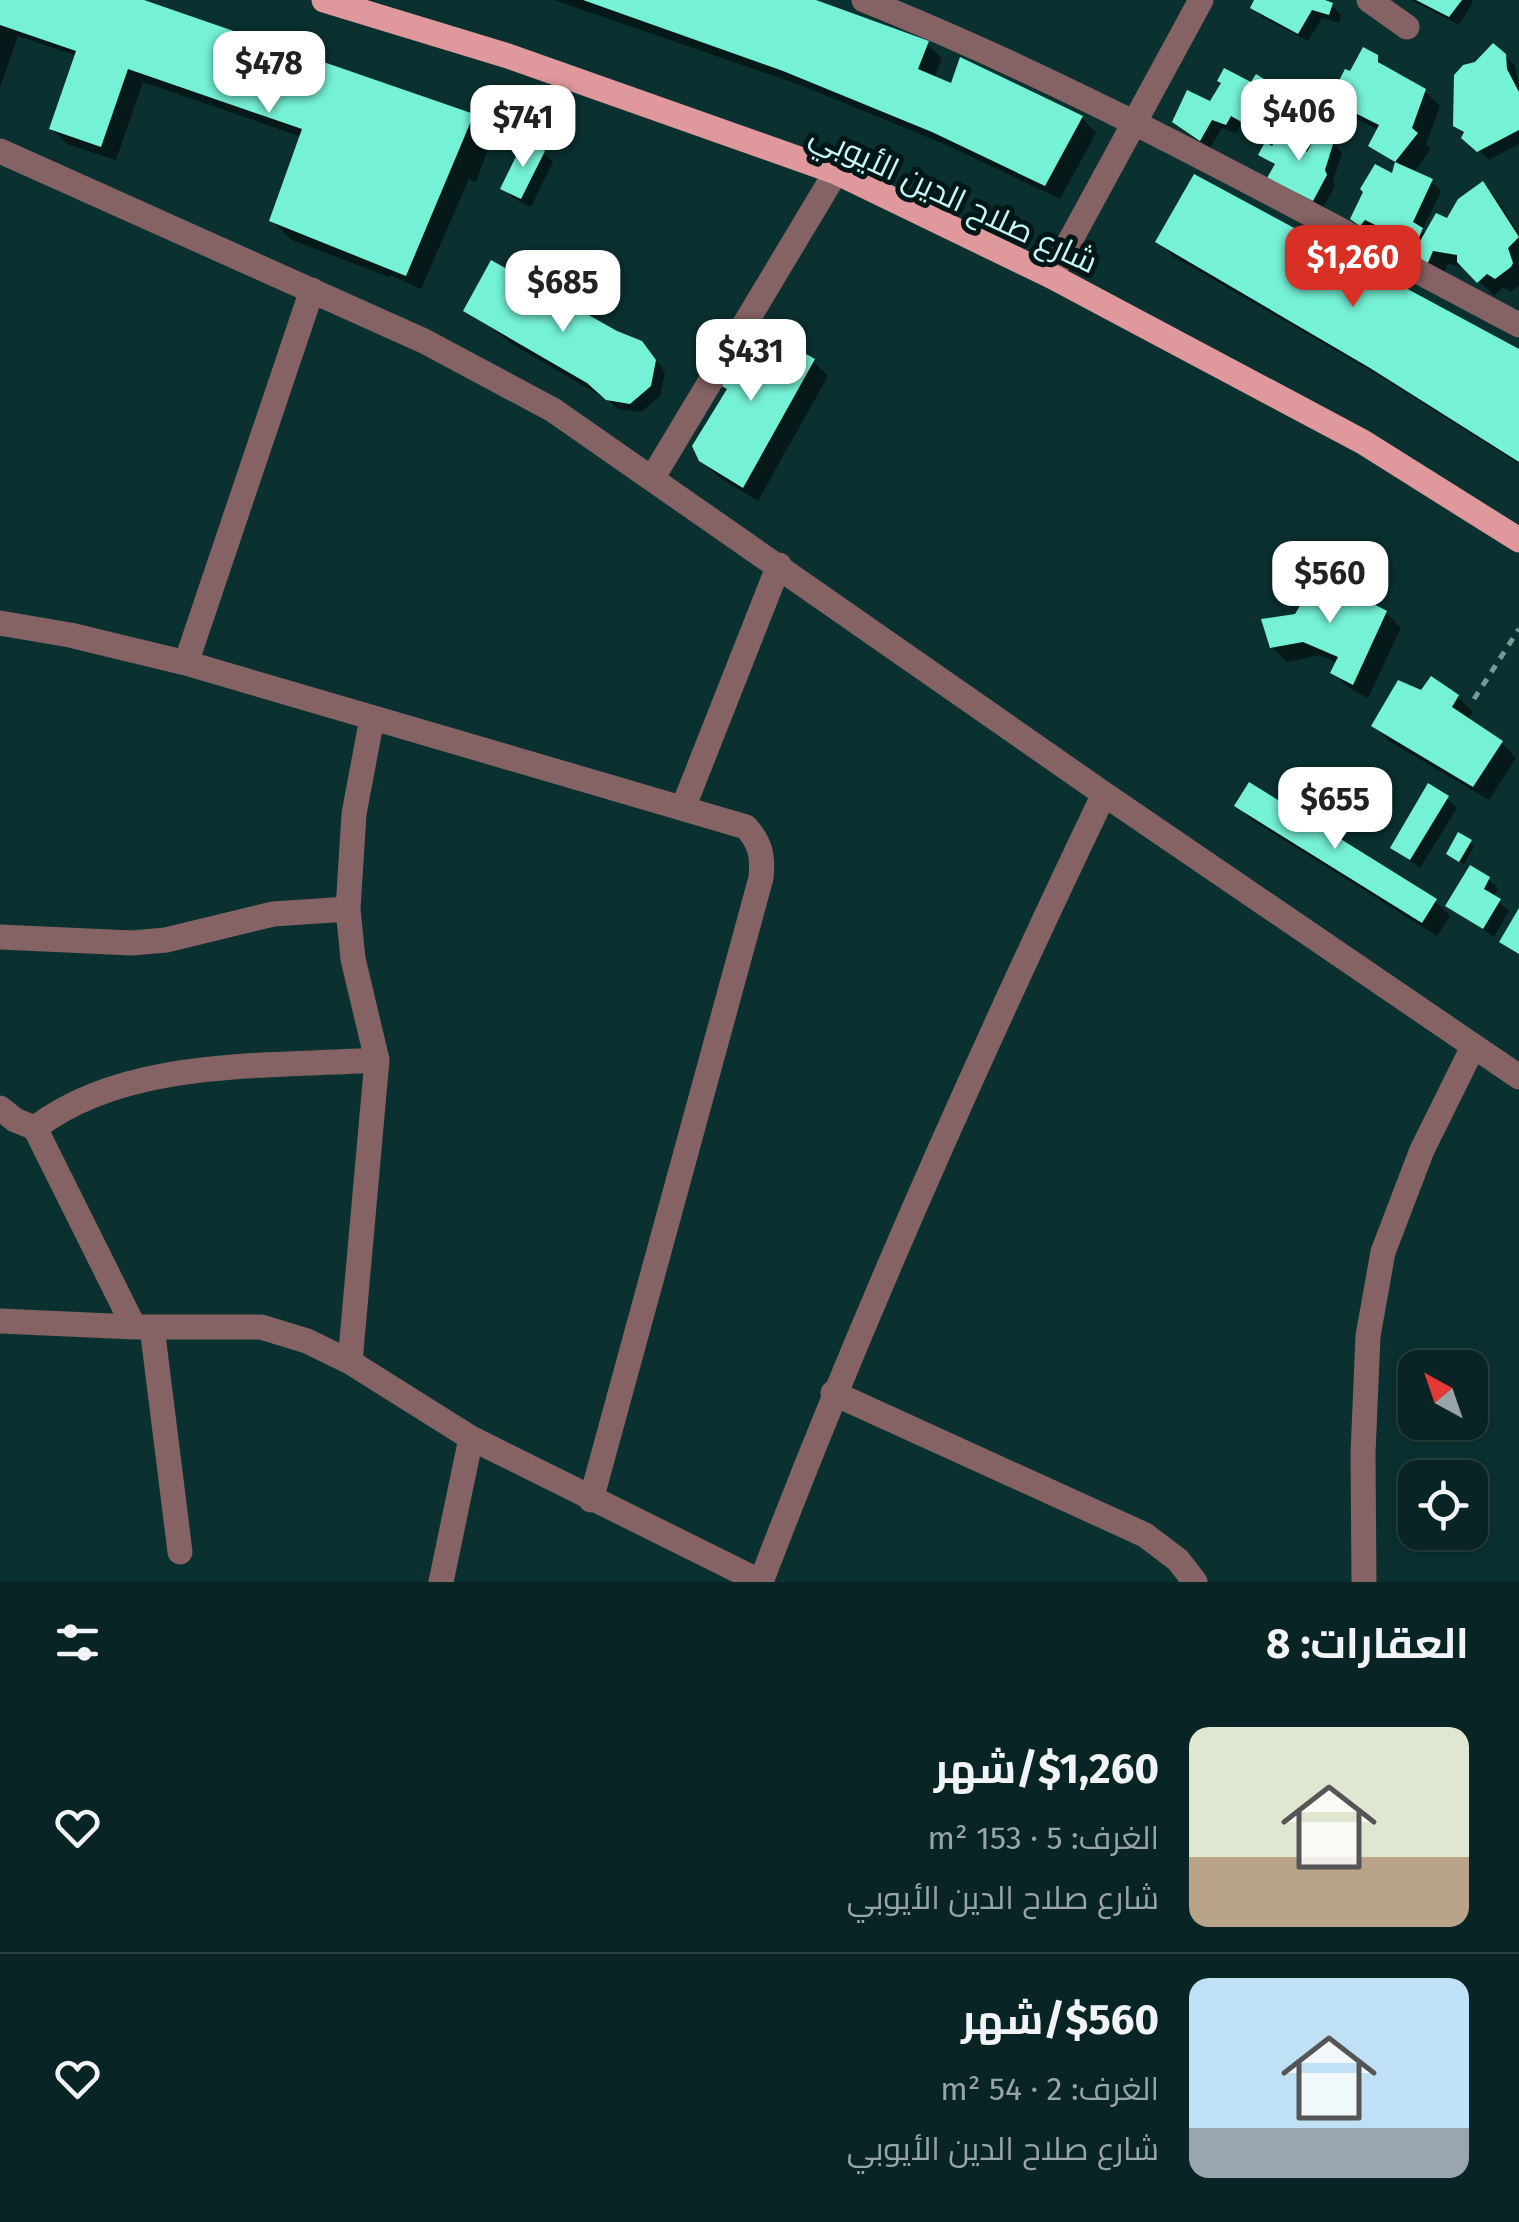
<!DOCTYPE html>
<html lang="ar">
<head>
<meta charset="utf-8">
<style>
  body { margin:0; font-family:"Fira Sans",Cairo,sans-serif; background:#163031; color:#f1f3f6; direction:rtl; height:100vh; display:flex; flex-direction:column; font-size:38px; white-space:nowrap }
  * { box-sizing:border-box; margin:0 }
  p { font-size:32px; color:#98a4a6 }
  .icon { flex:none; width:55px; height:55px; fill:none; stroke:currentColor; stroke-width:2; stroke-linecap:round; stroke-linejoin:round }
  .map { position:relative; height:1582px; overflow:hidden; direction:ltr }
  .side { display:flex; flex-direction:column; background:#082424; flex:1 }
  .side>* { flex:none }
  .needle { width:65px; rotate:320deg }
  .fabs { position:absolute; left:1398px; top:1350px; display:grid; gap:20px }
  .fabs a { display:grid; place-items:center; width:90px; height:90px; border-radius:20px; background:#082424; box-shadow:0 2px 8px #0004,0 0 0 2px #294141; font-size:50px }
  .price { position:absolute; translate:-50% -85px; padding:0 22px; border-radius:20px; background:#fff; color:#222; font-size:32px; line-height:65px; filter:drop-shadow(0 2px 5px #0008) }
  .price::after { content:''; position:absolute; left:50%; top:60px; width:30px; height:22px; margin-left:-15px; background:inherit; clip-path:polygon(0 0,100% 0,50% 100%) }
  .price.selected { background:#d93025; color:#fff }
  ul { padding:0; list-style:none }
  li { display:flex; align-items:center; gap:30px; height:250px; padding:0 50px }
  li+li { border-top:2px solid #294141 }
  li span { display:grid; place-items:center; flex:none; width:280px; height:200px; border-radius:20px; color:#555 }
  li>.icon { margin-inline-start:auto }
  span .icon { width:120px; height:120px; fill:#fffc; stroke-width:1 }
  li b { font-size:42px }
  h2 { display:flex; justify-content:space-between; align-items:center; height:120px; padding:0 50px; font-size:42px }
  .map>svg:first-child { display:block }
  .shadow { fill:#0007 }
  .building { fill:#75f2d6 }
  .lines { fill:none; stroke-linecap:round; stroke-linejoin:round }
  .path { stroke:#709c9c; stroke-width:5; stroke-dasharray:8 8; stroke-linecap:butt }
  .minor { stroke:#856263; stroke-width:25 }
  .major { stroke:#df989b; stroke-width:25 }
  .labels { text-anchor:middle; dominant-baseline:central; stroke-width:10; stroke-linejoin:round; paint-order:stroke }
  .street-label { font-size:32px; fill:#c6f8f8; stroke:#001617 }
</style>
</head>
<body>
<div class="map">
<svg width="1519" height="1582" viewBox="0 0 1519 1582">
  <rect width="100%" height="100%" fill="#0b3030"/>
  <path class="shadow" d="M0,0h136l337,116 20,20 -17,46 -7,-3 -48,110 -31,-14 -1,2 -97,-37 -20,-19 30,-84 -159,-55 -27,78 -49,-16 -15,-15 25,-73 -59,-20 -18,51z
    M554,0h254l119,44 15,14 -8,20 148,40 14,15 -36,66 -111,-53 -149,-61z
    M1257,0h62l13,6 9,9 -2,8 -17,-5 -14,23 -46,-24 -9,-10z
    M1411,0h61v4l-13,21z
    M1505,56l10,10 4,21v57l-30,16 -34,-35z
    M1376,57l15,15 34,19 15,15 -14,38 5,5 -18,24 19,9 9,9 -19,40 4,4 23,-14 34,-37 14,15 22,34v53l-8,6 -8,-5 -9,9 -28,-28 -18,-4 -6,13 -13,-6 -37,-35 -17,-8 -4,5 -18,-15 40,-41 4,-11 -26,-21 8,-15 -32,-16 -15,-14 19,-26z
    M1252,85l26,6 10,9 -6,12 -12,-4 -15,24 -14,-8 -5,9 -14,-5 -12,20 -35,-26z
    M1295,143l13,12 25,-12 9,10 -9,28 2,5 -12,22 -43,-21 -4,-20 -15,-13z
    M544,153l9,9 -22,45 -18,-9 -10,-10z
    M1158,241l361,112v111l-136,-86 -210,-122z
    M466,310l150,23 25,10 24,29 -5,24 -19,16 -23,-3 -17,-16v3l-84,-49z
    M813,361l15,15 -70,125 -41,-25 -16,-16z
    M1386,613l15,15 -33,70 -20,-11 -15,-15 5,-9 -19,-8 -32,7 -15,-15z
    M1431,680l27,17 15,15 -6,8 35,23 14,15 -27,42 -100,-59 -15,-15 48,-33z
    M1447,798l10,10 -37,60 -27,-20z
    M1237,805l198,96 15,15 -13,20 -185,-116z
    M1470,842l4,4 -10,18 -11,-6z
    M1489,879l9,10 -5,8 16,14 -15,26 -46,-31z"/>
  <path class="building" d="M0,0h144l330,114 -68,162 -137,-55 33,-92 -174,-60 -27,78 -52,-18 27,-78 -76,-26z
    M583,0h233l113,41 -11,28 33,14 9,-26 123,59 -38,70 -113,-54 -149,-61z
    M1254,0h71l8,3 -4,12 -17,-5 -14,24 -48,-26z
    M1416,0h46l-13,17z
    M1493,43l13,11 1,15 12,23v38l-42,22 -16,-14 3,-6 -11,-6 1,-51 9,-10 12,-3z
    M1363,47l15,8v7l48,27 -14,39 6,5 -23,29 38,17 -20,43 10,6 -12,29 -24,-14 3,-11 -25,-12 -5,6 -10,-7 13,-27 -3,-3 15,-25 17,9 3,-11 -27,-16 11,-21 -50,-25 16,-31 5,2z
    M1224,68l27,14 5,-8 24,15 -8,15 -12,-4 -15,24 -14,-8 -5,9 -14,-5 -12,21 -28,-19 15,-32 23,11 11,-18 -4,-2z
    M1279,134l18,7v5l10,6 10,-18 17,7 -9,29 2,5 -14,26 -46,-23 8,-14 -17,-9 7,-13 7,4z
    M524,140l21,11 -24,48 -21,-10z
    M1194,174l325,175v113l-149,-94 -215,-126z
    M1483,181l36,56 -11,11 5,15 -2,4 -16,12 -8,-5 -10,9 -20,-21v-7l-24,-4 -6,14 -16,-8 25,-44 11,5 11,-19z
    M491,260l126,71 25,10 14,19 -5,26 -21,18 -24,-4 -19,-17 -124,-72z
    M751,323l64,36 -72,129 -44,-27 -7,-15 35,-57 -9,-5z
    M1318,575l69,36 -34,74 -23,-12 8,-16 -35,-15 -33,6 -9,-29 34,-5z
    M1431,676l28,19 -7,12 51,34 -30,46 -102,-61 27,-46 23,10z
    M1249,782l188,117 -15,24 -188,-117z
    M1428,783l21,13 -39,64 -20,-12z
    M1458,832l14,8 -13,22 -13,-8z
    M1470,865l20,12 -6,12 17,10 -18,30 -38,-23z
    M1519,908v46l-20,-12z"/>
  <g class="lines">
    <path class="path" d="M1474,699l45,-70"/>
    <path class="minor" d="M864,0c227,91 440,212 655,325
      M1369,0l38,27
      M0,151l424,190 129,69 551,384 415,283
      M1051,276l150,-276
      M653,477l183,-305
      M0,623l70,12 116,28 560,164c15,17 17,29 15,51l-170,622
      M186,663l126,-373
      M683,808l96,-243
      M0,937l132,6 34,-3 107,-26 75,-5
      M0,1108l15,12 20,8 99,199
      M35,1128c91,-70 231,-61 342,-68
      M0,1321l134,6h127l46,14 43,21 121,76 290,144c102,-268 219,-529 343,-788
      M152,1327l28,225
      M350,1362l27,-302 -24,-101 -5,-50 6,-95 18,-96
      M833,1393l312,142 33,25 17,22
      M441,1582l30,-144
      M1364,1582l-1,-129 5,-117 15,-84 39,-102 51,-103"/>
    <path class="major" d="M324,0l184,56 328,116 215,104 312,166 156,98"/>
  </g>
  <g class="labels">
    <g class="street-label">
      <text transform="translate(954 198) rotate(25)">شارع صلاح الدين الأيوبي</text>
    </g>
  </g>
</svg>
<div class="fabs">
<a><svg class="needle" viewBox="-14 -14 28 28"><path d="M0-13l5 13h-10z" fill="#e53935"/><path d="M0 13l5-13h-10z" fill="#98a4a6"/></svg></a>
<a><svg class="icon" aria-label="locate" viewBox="0 0 24 24"><circle cx="12" cy="12" r="6"/><path d="M12 2v4M12 18v4M2 12h4M18 12h4"/></svg></a>
</div>
<b class="price" style="left:269px;top:116px">$478</b>
<b class="price" style="left:1299px;top:164px">$406</b>
<b class="price" style="left:523px;top:170px">$741</b>
<b class="price selected" style="left:1353px;top:310px">$1,260</b>
<b class="price" style="left:563px;top:335px">$685</b>
<b class="price" style="left:751px;top:404px">$431</b>
<b class="price" style="left:1330px;top:626px">$560</b>
<b class="price" style="left:1335px;top:852px">$655</b>
</div>
<section class="side">
<h2>العقارات: 8<svg class="icon" aria-label="filters" viewBox="0 0 24 24"><path d="M4 7h16M4 17h16"/><circle cx="9" cy="7" r="2"/><circle cx="15" cy="17" r="2"/></svg></h2>
<ul>
<li><span style="background:linear-gradient(#dfe7d0 65%,#b9a48a 0)"><svg class="icon" aria-label="home" viewBox="0 0 24 24"><path d="M3 11l9-7 9 7M6 9v11h12V9"/></svg></span><div><b>$1,260/شهر</b><p>الغرف: 5 · 153 m²</p><p>شارع صلاح الدين الأيوبي</p></div><svg class="icon" aria-label="heart" viewBox="0 0 24 24"><path d="M12 20l-8-8c-3-5 5-10 8-4 3-6 11-1 8 4z"/></svg></li>
<li><span style="background:linear-gradient(#bfe0f5 75%,#9aa5b1 0)"><svg class="icon" aria-label="home" viewBox="0 0 24 24"><path d="M3 11l9-7 9 7M6 9v11h12V9"/></svg></span><div><b>$560/شهر</b><p>الغرف: 2 · 54 m²</p><p>شارع صلاح الدين الأيوبي</p></div><svg class="icon" aria-label="heart" viewBox="0 0 24 24"><path d="M12 20l-8-8c-3-5 5-10 8-4 3-6 11-1 8 4z"/></svg></li>
</ul>
</section>
</body>
</html>
